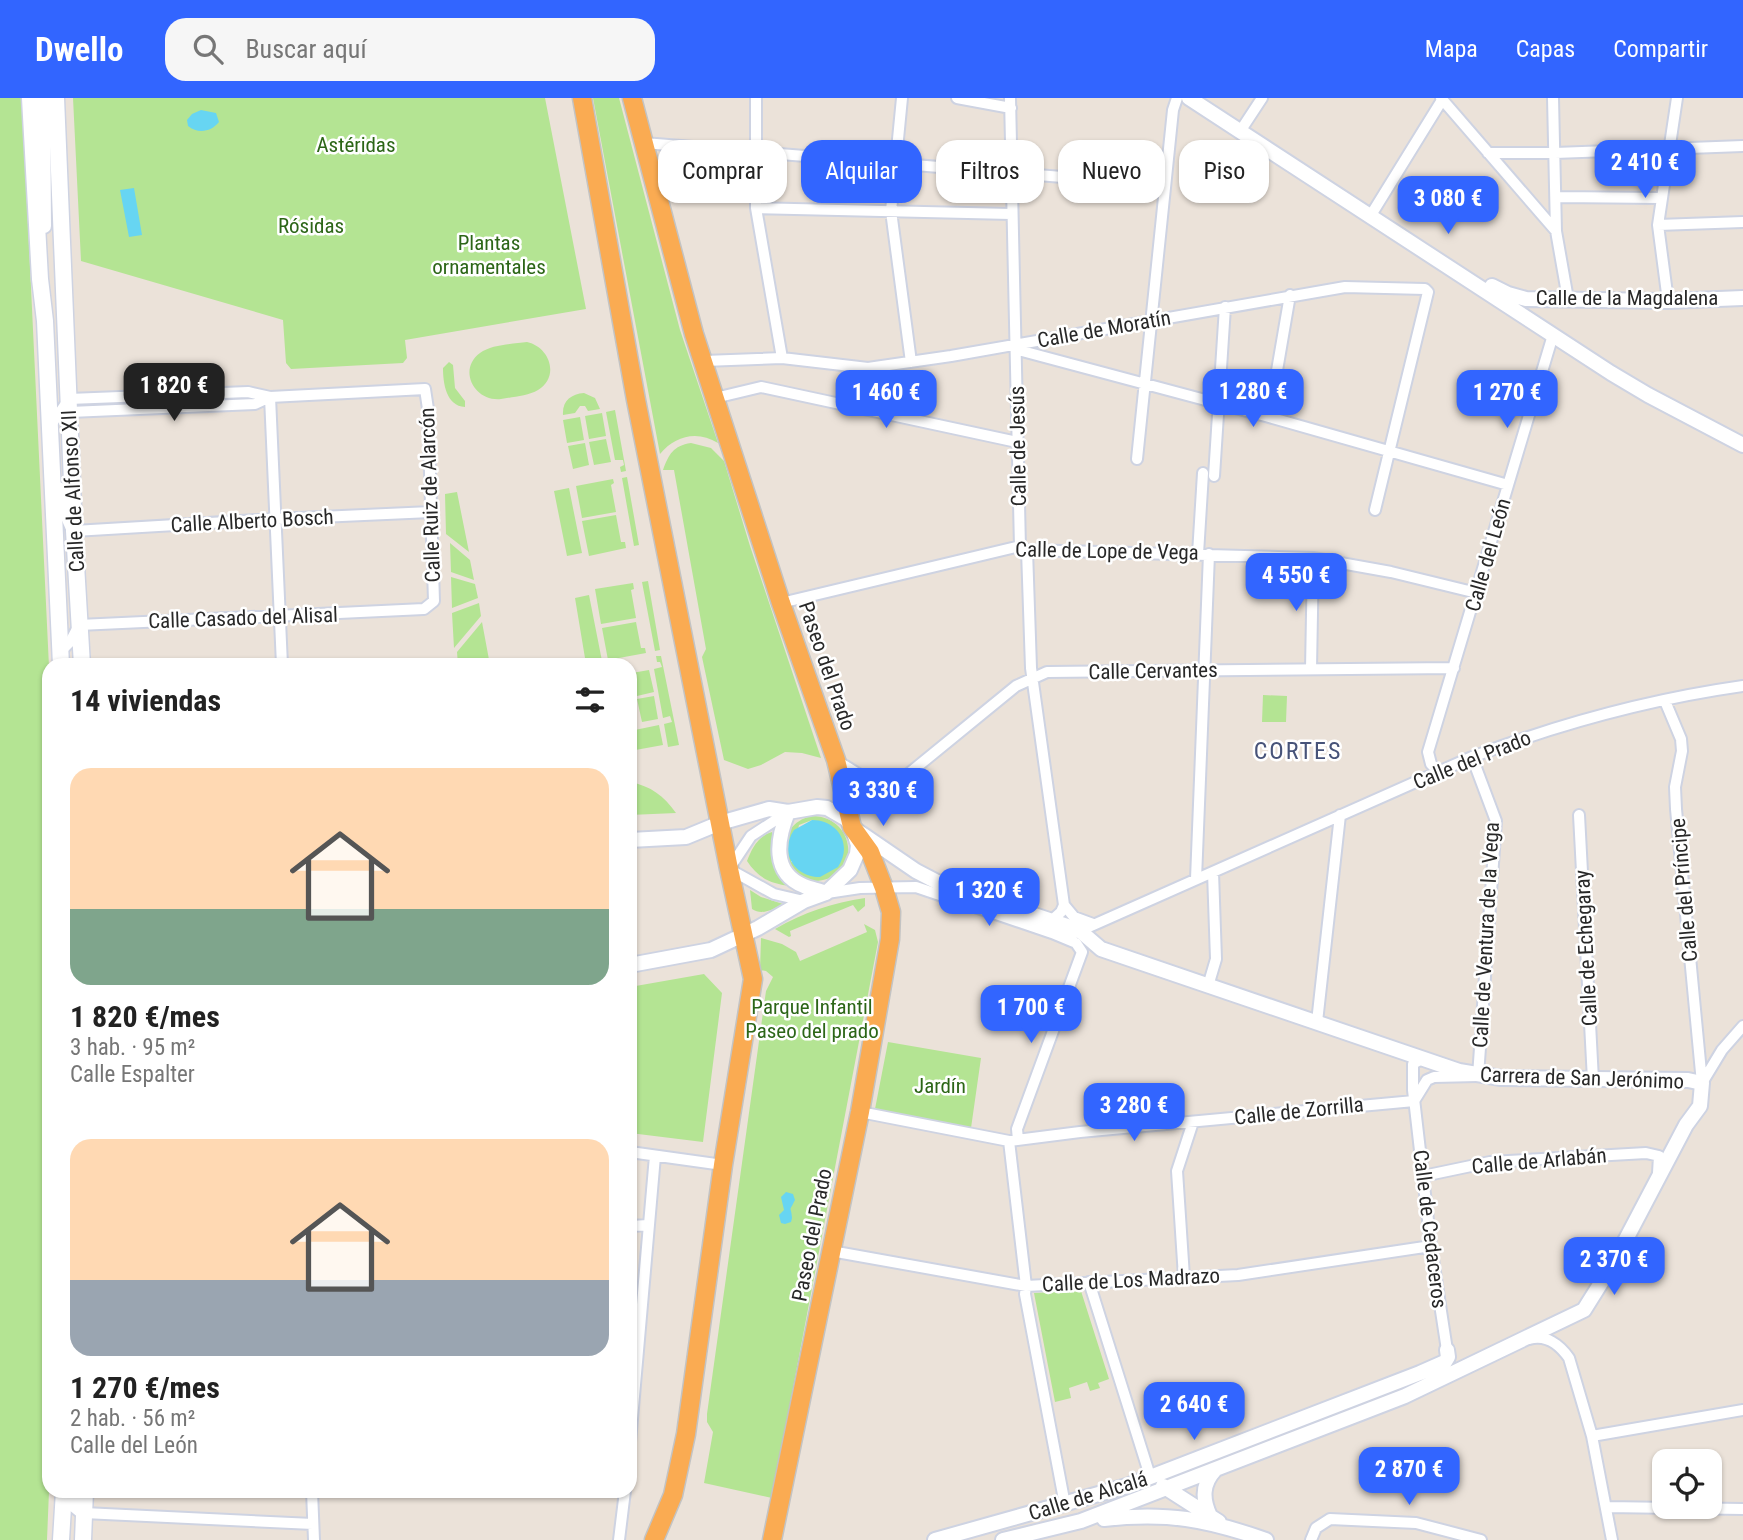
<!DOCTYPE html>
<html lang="es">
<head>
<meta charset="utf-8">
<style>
  body { margin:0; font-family:"Roboto Condensed",sans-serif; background:#f6f6f6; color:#222; height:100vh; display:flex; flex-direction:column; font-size:26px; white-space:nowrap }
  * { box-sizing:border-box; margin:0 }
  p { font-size:23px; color:#767676 }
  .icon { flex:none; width:38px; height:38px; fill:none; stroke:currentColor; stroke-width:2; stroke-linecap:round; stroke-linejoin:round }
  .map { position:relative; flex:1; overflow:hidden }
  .drawer { position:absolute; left:42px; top:560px; width:595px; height:840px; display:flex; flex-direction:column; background:#fff; border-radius:21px; box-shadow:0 2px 5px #0004 }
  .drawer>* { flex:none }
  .top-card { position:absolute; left:658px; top:42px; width:665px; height:63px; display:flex; gap:14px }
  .tools { position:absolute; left:1652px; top:1351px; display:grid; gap:14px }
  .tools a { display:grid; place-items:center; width:70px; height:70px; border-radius:14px; background:#fff; box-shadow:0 2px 5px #0004; font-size:35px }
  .price { position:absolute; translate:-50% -60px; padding:0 16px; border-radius:14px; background:#3265ff; color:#fff; font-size:23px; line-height:46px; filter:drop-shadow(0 2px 4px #0008) }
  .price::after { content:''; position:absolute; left:50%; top:42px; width:21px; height:16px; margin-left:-10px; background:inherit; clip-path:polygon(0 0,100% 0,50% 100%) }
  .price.selected { background:#222; color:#fff }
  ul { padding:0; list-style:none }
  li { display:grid; align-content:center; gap:14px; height:371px; padding:0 28px }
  li span { display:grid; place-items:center; height:217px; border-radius:21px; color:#555 }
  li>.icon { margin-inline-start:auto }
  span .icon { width:126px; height:126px; fill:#fffc; stroke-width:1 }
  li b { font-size:30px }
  h2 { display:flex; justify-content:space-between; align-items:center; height:84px; padding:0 28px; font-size:30px }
  .chip { padding:0 24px; border-radius:21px; background:#fff; box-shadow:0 2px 5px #0004; font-size:24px; line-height:63px }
  .chip.selected { background:#3265ff; color:#fff }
  header { display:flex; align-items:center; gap:42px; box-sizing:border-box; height:98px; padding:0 35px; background:#3265ff; color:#fff }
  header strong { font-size:33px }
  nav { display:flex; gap:38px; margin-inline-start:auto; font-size:24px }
  .search { width:490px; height:63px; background:#f6f6f6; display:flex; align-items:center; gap:18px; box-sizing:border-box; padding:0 24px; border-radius:21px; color:#767676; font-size:26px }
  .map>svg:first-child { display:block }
  .green { fill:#b4e493; fill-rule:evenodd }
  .water { fill:#67d5f2 }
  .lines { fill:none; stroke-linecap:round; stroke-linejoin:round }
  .minor-casing { stroke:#ced3e2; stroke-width:14 }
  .tertiary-casing { stroke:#ced3e2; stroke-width:18 }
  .secondary-casing { stroke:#ced3e2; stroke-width:19 }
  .trunk-casing { stroke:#c3c3c3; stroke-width:21 }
  .minor { stroke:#fff; stroke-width:10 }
  .tertiary { stroke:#fff; stroke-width:14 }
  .secondary { stroke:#fff; stroke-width:16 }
  .trunk { stroke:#faab52; stroke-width:18 }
  .labels { text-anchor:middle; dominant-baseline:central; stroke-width:5; stroke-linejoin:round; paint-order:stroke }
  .park-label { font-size:21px; fill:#2c6617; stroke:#fff }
  .street-label { font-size:21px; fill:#282828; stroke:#fff }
  .quarter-label { font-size:24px; letter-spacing:2px; fill:#475379; stroke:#fff }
</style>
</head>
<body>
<header>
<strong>Dwello</strong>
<div class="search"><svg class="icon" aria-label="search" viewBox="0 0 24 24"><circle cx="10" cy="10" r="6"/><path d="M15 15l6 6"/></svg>Buscar aquí</div>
<nav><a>Mapa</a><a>Capas</a><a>Compartir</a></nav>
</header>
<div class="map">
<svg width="1743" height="1442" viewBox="0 0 1743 1442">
  <rect width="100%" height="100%" fill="#ebe2d9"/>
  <path class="green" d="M0,0h22l27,569v173l-3,4 3,40v214l-6,4 6,44v345l-2,49h-47z
    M73,0h472l41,211 -181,31 2,18 -4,5 -112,6 -5,-6 -3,-43 -202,-59z
    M593,0h26l61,232 38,113c-21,-13 -43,-7 -58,11z
    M527,244c23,5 33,35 11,48 -10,6 -26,7 -37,9 -26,3 -44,-29 -21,-46 12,-9 33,-9 47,-11z
    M449,264l4,3 2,23 10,13v6c-19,-1 -22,-24 -22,-39z
    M584,295l11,5 5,11 -12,2 -3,-5h-5l-5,7 -12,2c-1,-14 8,-21 21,-22z
    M615,312l11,61 -5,1 -1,-5 4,-2 -1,-5h-8l-9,-48z
    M602,315l4,23 -17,3 -4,-23z
    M580,319l4,23 -17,3 -4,-23z
    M606,341l5,23 -17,3 -5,-23z
    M585,345l4,22 -16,4 -5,-23z
    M691,345l20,5 13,13 26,85 71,212 -19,-5 -17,-1 -24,13 -13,4 -24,-9 -22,-103 4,-8 -32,-179h-11c6,-16 10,-24 28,-27z
    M627,379l12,68 -5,1 -12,-68z
    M613,381l1,4 -3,2 5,27 -34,6 -6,-32z
    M569,390l13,65 -15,3 -13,-65z
    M457,394l12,60 -23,-18 -1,-40z
    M616,417l5,27h4l1,6 -37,8 -7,-35z
    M450,445l20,17 4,20 -23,-8z
    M451,479l24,7 3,14 -26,10z
    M648,483l12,69 -5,1 -13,-69z
    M633,485l1,6 -3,1 5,28 -35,6 -6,-35z
    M589,497l13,66 -16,3 -11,-66z
    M479,505l2,13 -27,32 -2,-35z
    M482,524l8,43h-32l-1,-13z
    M636,524l5,26h4l1,5 -38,7 -6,-32z
    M656,558h5l18,89 -11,2 -4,-23 8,-2 -2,-6 -7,2 -9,-49 8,-2 -2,-5h-3z
    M649,572l5,22 -17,4 -5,-23z
    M1263,597l24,1 -1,26h-24z
    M654,598l4,23 -16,3 -5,-23z
    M659,627l4,20 -33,6v-20z
    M630,684c21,4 34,14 46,31l-46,2z
    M811,718c42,-1 52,55 12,64 -42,9 -55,-53 -12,-64zM812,722l26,47 -47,-5 8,-37z
    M772,734c2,26 -2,34 19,54 -20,-2 -33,-8 -44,-25 5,-13 11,-25 25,-29z
    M750,792l11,7 22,7c-9,5 -21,12 -31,5z
    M865,800v8l-7,6 -5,-7 -63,26 1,5 -2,1 -14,-8c29,-17 58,-26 90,-31z
    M864,826l11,6 3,12 -106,556 -68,-15 9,-51 -6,-10v-8l59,-423 7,-14 -7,-6 -6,-1 1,-32 21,6 14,8 4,9 67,-29z
    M704,876l18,19 -19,149 -73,-9v-146z
    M888,944l93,16 -10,70 -96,-19z
    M1081,1193l28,88 -11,4 2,5 -10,3 -3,-9 -18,6 2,10 -16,4 -21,-109z"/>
  <path class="water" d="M201,12l15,3 3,9c-8,10 -21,12 -31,4l-1,-6 5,-6z
    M134,90l8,47 -13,2 -9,-47z
    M812,722c26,0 41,25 26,47l-18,10c-26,0 -41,-25 -26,-47z
    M786,1094l7,2 2,6c-7,14 -4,4 -3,18l-1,4 -6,2 -4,-1 -2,-8 5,-5 -3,-13z"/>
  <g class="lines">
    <g class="minor-casing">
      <path id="minor" d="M756,0v110l26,150
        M902,0l-11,113 20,151
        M957,0l54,10
        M1010,0l10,450
        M1441,0l115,133 12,68
        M1553,0l3,133
        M1241,32l21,-32
        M644,45l443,36 79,-1
        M1488,55h67l188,-7
        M1557,99l104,1
        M756,110l255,6
        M1371,117l71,-115
        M1658,127l85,-3
        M1668,203l-10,-76 19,-127
        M1016,247l6,6 247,66 239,68
        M704,263l78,-3 86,10 83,-12 394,-69 80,2 3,3 -53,218
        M270,299l12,268
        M715,300l46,-11 256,55
        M70,314l185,-8 15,-7
        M1269,319l21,-122
        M49,330l20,-29 179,-7 22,5 155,-8 3,20 6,192 -10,8 -345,16 -9,17 -9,9
        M1137,361l29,-281 7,-68 4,-12
        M1214,378l11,-169
        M74,433l201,-12 156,-7
        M1027,452l4,118 33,237 -3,7 -10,9
        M1198,456l5,-81
        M781,505l235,-56 11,3 286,8 78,14 86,21
        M1311,571l2,-111
        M1665,603l16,38 1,12 -7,36 1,22 26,274
        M836,662c17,10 40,29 60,24l120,-98 31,-14 407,-4
        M1439,674l-8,-8 -3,-12 125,-417
        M788,714l-37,24 -22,33 45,25 30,7
        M1579,717l14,265
        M1196,781l13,-325
        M827,795l33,-5 56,-1 136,46 24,10 6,9
        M1064,807l10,12 19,7
        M1052,835l21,1 399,-177c87,-33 179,-58 271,-71
        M1208,888l8,-27 -3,-87
        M1317,924l23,-207
        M1422,961l-9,5v26l18,156 16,104
        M1702,985l20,-33 21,-24
        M1414,1003l13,-21 7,-3 44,-1 18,-255 -24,-64
        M860,1014l149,29 71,-9 334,-31
        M1018,1042l-1,-11 65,-177
        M1009,1043l17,145 -1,8 40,211
        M630,1054l93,13
        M1424,1081l4,-4 62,-13 156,-9 13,3 -1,17
        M630,1128l19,-1
        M831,1153l195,35 212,-11 193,-29
        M1184,1179l-7,-106 16,-49
        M1089,1184l61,194
        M1529,1241c17,-5 31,6 40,19l23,78 20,104
        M1592,1338l151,-26
        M630,1344l25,-286
        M312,1393l2,49
        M1606,1409l137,2
        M84,1415l229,11
        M619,1442l6,-49
        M1311,1442l5,-12 14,-9 86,4 65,17"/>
    </g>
    <g class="tertiary-casing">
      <path id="tertiary" d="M43,0l1,128
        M1189,0l422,275 37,22 95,50
        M1492,188l16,8 18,5 142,2 75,-3
        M53,389l10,4 1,17 8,18
        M788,714c-11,27 -17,61 16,74 7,3 15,4 22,7
        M859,734l57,39 25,13 138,46 22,19 358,122 42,7 187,2 14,3 -2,23 -14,19 -72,137 -30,48 -179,86 -44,17 -280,108 -78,19
        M630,742l56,-3 34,-14 49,-14 19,3 29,-5 10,1 19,11 6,8 6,18 -1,9 -7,16 -24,23 -22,8 -46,27 -47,22 -81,15
        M1163,1388l56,36
        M74,1393l-1,13 11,9
        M1210,1418c-8,-17 -8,-32 5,-46
        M1104,1421c63,-7 102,0 162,21
        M935,1442l192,-54 293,-113 25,-11 3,-5 -1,-7"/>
    </g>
    <g class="secondary-casing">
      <path id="secondary" d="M30,0l10,181 5,42 16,344
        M56,0l18,433 8,134
        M61,1442l3,-49
        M83,1442l2,-49"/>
    </g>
    <g class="trunk-casing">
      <path id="trunk" d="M582,0l54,302 93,469 24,110 -30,186 -37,269 -13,61 -19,45
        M632,0l62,236 87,269 55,157 16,67 18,25 14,36 7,24 -1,27 -30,173 -88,428"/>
    </g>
    <use href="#minor" class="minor"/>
    <use href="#tertiary" class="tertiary"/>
    <use href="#secondary" class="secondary"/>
    <use href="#trunk" class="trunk"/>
  </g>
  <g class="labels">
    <g class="park-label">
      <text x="356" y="47">Astéridas</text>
      <text x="311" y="128">Rósidas</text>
      <text x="489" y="145">Plantas<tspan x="489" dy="24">ornamentales</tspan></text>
      <text x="812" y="909">Parque Infantil<tspan x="812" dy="24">Paseo del prado</tspan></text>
      <text x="940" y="988">Jardín</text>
    </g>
    <g class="street-label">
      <text x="1627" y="200">Calle de la Magdalena</text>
      <text transform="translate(1104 231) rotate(-10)">Calle de Moratín</text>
      <text transform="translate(1018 348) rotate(-91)">Calle de Jesús</text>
      <text transform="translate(73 393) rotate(-93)">Calle de Alfonso XII</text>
      <text transform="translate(430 397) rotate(-92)">Calle Ruiz de Alarcón</text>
      <text transform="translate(252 423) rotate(-3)">Calle Alberto Bosch</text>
      <text transform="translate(1107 453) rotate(1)">Calle de Lope de Vega</text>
      <text transform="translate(1488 457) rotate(-74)">Calle del León</text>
      <text transform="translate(243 520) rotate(-2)">Calle Casado del Alisal</text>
      <text transform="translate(827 568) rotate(71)">Paseo del Prado</text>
      <text transform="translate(1153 573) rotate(-1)">Calle Cervantes</text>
      <text transform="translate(1472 662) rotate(-22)">Calle del Prado</text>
      <text transform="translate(1684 792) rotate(-95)">Calle del Príncipe</text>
      <text transform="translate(1486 837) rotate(-87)">Calle de Ventura de la Vega</text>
      <text transform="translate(1586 850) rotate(-93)">Calle de Echegaray</text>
      <text transform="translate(1582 980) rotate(2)">Carrera de San Jerónimo</text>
      <text transform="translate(1299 1013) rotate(-6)">Calle de Zorrilla</text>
      <text transform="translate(1539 1063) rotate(-5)">Calle de Arlabán</text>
      <text transform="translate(1430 1131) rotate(83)">Calle de Cedaceros</text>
      <text transform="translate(812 1137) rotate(-79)">Paseo del Prado</text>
      <text transform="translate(1131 1182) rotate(-3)">Calle de Los Madrazo</text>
      <text transform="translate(1088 1398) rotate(-17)">Calle de Alcalá</text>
    </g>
    <g class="quarter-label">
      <text x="1298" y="653">CORTES</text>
    </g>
  </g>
</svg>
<div class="tools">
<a><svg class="icon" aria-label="locate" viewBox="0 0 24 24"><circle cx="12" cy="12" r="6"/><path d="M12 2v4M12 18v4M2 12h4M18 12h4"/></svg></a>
</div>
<b class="price" style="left:1645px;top:102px">2 410 €</b>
<b class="price" style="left:1448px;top:138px">3 080 €</b>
<b class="price selected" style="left:174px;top:325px">1 820 €</b>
<b class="price" style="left:1253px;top:331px">1 280 €</b>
<b class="price" style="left:886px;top:332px">1 460 €</b>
<b class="price" style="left:1507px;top:332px">1 270 €</b>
<b class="price" style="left:1296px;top:515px">4 550 €</b>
<b class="price" style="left:883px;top:730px">3 330 €</b>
<b class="price" style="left:989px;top:830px">1 320 €</b>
<b class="price" style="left:1031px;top:947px">1 700 €</b>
<b class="price" style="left:1134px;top:1045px">3 280 €</b>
<b class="price" style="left:1614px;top:1199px">2 370 €</b>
<b class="price" style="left:1194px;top:1344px">2 640 €</b>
<b class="price" style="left:1409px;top:1409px">2 870 €</b>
<div class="top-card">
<a class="chip">Comprar</a>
<a class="chip selected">Alquilar</a>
<a class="chip">Filtros</a>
<a class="chip">Nuevo</a>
<a class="chip">Piso</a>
</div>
<section class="drawer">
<h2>14 viviendas<svg class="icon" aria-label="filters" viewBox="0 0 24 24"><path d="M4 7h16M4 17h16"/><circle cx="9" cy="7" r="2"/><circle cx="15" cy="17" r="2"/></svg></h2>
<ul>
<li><span style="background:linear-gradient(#ffd9b3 65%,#7fa58c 0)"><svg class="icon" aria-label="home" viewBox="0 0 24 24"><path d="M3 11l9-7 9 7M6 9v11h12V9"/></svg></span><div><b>1 820 €/mes</b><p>3 hab. · 95 m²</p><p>Calle Espalter</p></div></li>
<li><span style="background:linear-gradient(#ffd9b3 65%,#9aa5b1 0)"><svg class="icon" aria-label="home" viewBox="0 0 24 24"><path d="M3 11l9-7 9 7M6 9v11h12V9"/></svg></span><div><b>1 270 €/mes</b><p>2 hab. · 56 m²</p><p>Calle del León</p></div></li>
</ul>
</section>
</div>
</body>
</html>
